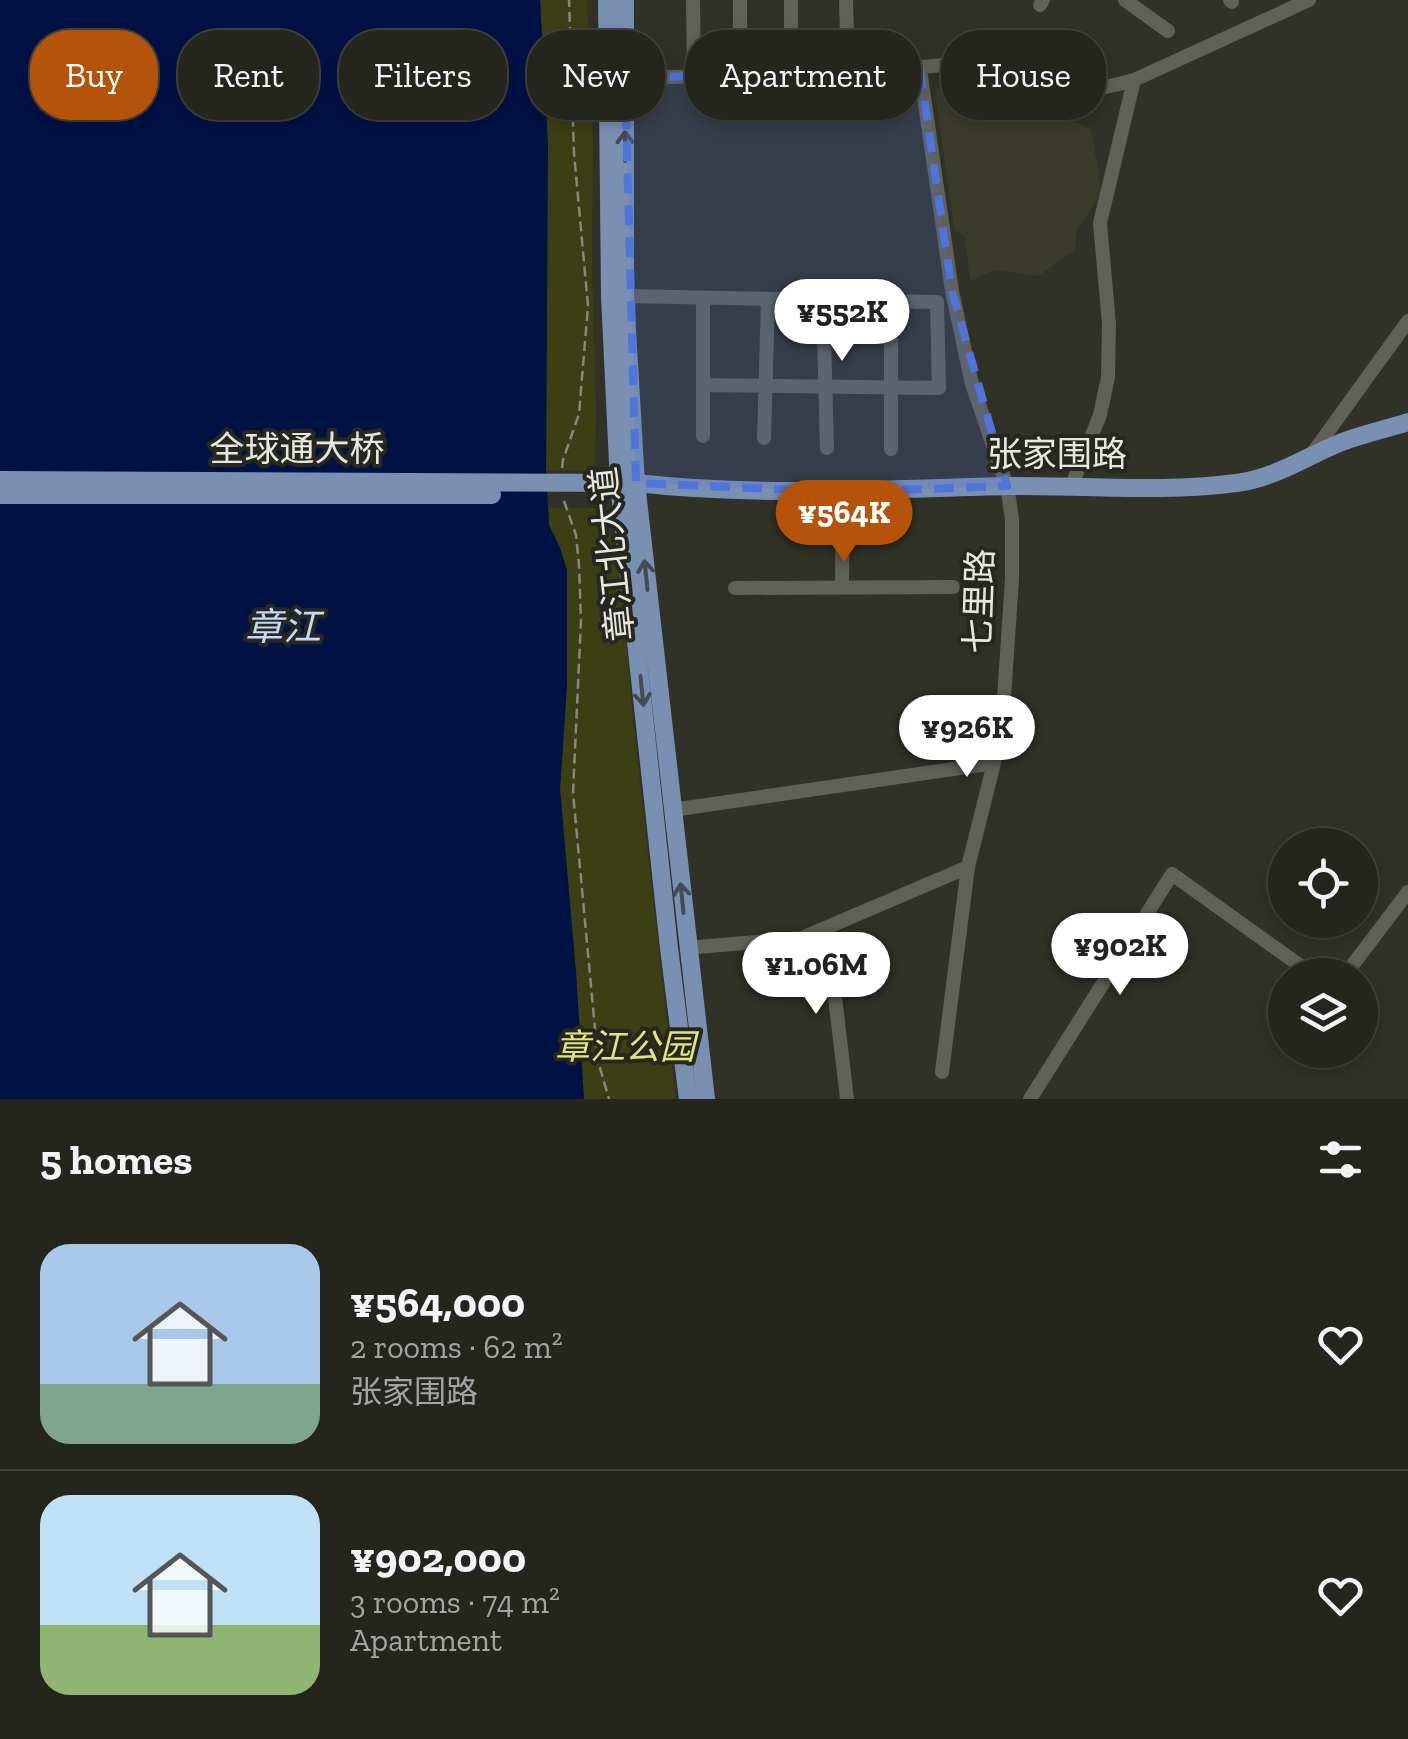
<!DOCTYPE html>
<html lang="en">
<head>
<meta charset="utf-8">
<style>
  body { margin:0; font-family:"Zilla Slab","Noto Sans SC",serif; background:#2c2d26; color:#f1f3f6; height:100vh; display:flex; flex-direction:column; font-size:38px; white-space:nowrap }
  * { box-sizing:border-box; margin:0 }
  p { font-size:32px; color:#a3a5a4 }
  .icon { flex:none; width:55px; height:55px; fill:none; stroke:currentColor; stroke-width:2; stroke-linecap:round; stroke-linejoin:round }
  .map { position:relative; height:1099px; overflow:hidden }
  .panel { display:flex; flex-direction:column; background:#24251d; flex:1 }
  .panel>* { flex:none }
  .guide { position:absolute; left:30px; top:30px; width:1350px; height:90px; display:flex; gap:20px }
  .tools { position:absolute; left:1268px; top:828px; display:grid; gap:20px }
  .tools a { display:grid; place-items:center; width:110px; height:110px; border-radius:50%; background:#24251d; box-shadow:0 5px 15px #0003,0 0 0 2px #41423b; font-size:50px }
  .price { position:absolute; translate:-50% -85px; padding:0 22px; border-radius:35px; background:#fff; color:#222; font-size:32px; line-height:65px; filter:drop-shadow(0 2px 5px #0008) }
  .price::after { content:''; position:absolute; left:50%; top:60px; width:30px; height:22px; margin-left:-15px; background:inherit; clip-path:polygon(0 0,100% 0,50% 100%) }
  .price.current { background:#b45309; color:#fff }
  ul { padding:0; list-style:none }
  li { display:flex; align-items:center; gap:30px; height:250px; padding:0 40px }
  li+li { border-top:2px solid #41423b }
  li span { display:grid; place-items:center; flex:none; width:280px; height:200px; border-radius:30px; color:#555 }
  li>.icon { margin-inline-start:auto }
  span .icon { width:120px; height:120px; fill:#fffc; stroke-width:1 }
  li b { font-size:42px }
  h2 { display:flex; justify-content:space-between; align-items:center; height:120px; padding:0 40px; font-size:42px }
  .tag { padding:0 35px; border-radius:40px; background:#24251d; box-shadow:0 5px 15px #0003,0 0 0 2px #41423b; font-size:35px; line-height:90px }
  .tag.current { background:#b45309; color:#fff }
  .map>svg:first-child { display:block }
  .built { fill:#3a3b2b }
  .green { fill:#3c3e14 }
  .water { fill:#014 }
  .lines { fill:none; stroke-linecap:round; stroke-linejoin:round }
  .path { stroke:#888880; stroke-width:2.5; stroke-dasharray:10 5; stroke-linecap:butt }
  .minor { stroke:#606157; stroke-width:14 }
  .major { stroke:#7a90b3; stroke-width:18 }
  .oneway { stroke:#434c52 }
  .marked { fill:#5074da; fill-opacity:0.2; stroke:#5074da; stroke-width:8; stroke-dasharray:20 12; stroke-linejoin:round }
  .labels { text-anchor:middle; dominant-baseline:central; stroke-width:8; stroke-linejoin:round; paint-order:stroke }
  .street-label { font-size:35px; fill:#e7e7e1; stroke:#26271e }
  .park-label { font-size:35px; font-style:italic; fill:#e1e57c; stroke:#26271e }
  .water-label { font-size:38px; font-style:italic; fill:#c3d7f9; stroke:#26271e }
</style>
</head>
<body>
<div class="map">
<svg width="1408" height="1099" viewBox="0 0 1408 1099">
  <rect width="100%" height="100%" fill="#303127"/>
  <path class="built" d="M946,78l66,11 29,19 50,21 11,64 -25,37 -2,20 -37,26 -43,-6 -25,11 -5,-44 -11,-7 -19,-136z"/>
  <path class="green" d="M540,0h47l6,146 -1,125 4,138 -1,62 -49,-1 2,-324z
    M549,508h53c24,67 24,140 31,211 14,127 28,253 43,380h-92l-8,-127 -16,-183 7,-104 -7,-137 -11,-23z"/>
  <path class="water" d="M0,0h540l8,146 -2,324 3,55 11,23 7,22v115l-7,104 16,183 8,127h-584z"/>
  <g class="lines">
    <path class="path" d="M562,468l1,-8 16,-46 9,-108 -14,-153 -5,-153
      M564,501l12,34 3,30 2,55 -8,173 25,268 11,38"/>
    <path class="minor" d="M693,0l1,77
      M740,0v76
      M791,0v74
      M846,0l2,72
      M1125,0l43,31
      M1230,0l2,2
      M1040,5l3,-5
      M920,69l32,222 20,93 35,102 5,33v60l-8,119 -10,65 -26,104 -26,205
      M625,78c87,-2 174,-4 261,-8 20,-1 40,-4 61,-5 45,-1 78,20 119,24 24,3 46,-3 68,-9
      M625,296l312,6 2,86 -236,-3
      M823,300l4,148
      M703,436v-138
      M764,438l4,-139
      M891,449v-148
      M1309,458l99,-137
      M1072,485l28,-70 8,-38 1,-53 -9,-101 34,-143 175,-80
      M842,587l1,-95
      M735,588l218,-1
      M672,810l322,-47
      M827,929l20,170
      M687,948l115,-10 166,-71
      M1345,975l63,-83
      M1030,1099l142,-225 141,101"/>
    <path class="major" d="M607,0l3,296 9,188 50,464 19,151
      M625,0v296l11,187 70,616
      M0,480l636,3c124,14 248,6 372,3 76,-1 153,7 228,-3 40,-5 71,-27 106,-41 21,-8 44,-13 66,-20
      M0,495h492"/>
  </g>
  <defs><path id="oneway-shaft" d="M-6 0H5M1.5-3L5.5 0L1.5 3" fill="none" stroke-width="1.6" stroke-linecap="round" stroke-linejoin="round" transform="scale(2.5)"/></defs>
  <g class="oneway">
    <use href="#oneway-shaft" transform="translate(625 146) rotate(-90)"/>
    <use href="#oneway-shaft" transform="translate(646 575) rotate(-96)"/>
    <use href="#oneway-shaft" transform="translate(642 691) rotate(84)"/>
    <use href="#oneway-shaft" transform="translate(682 898) rotate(-96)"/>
  </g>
  <path class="marked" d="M920,69l32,222 55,195 -164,6 -207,-9 -11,-405z"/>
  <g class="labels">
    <g class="street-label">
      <text x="297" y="449">全球通大桥</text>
      <text x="1057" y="454">张家围路</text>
      <text transform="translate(612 554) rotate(-96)">章江北大道</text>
      <text transform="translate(979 601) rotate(-88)">七里路</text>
    </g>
    <g class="park-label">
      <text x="625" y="1047">章江公园</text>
    </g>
    <g class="water-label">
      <text x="283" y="627">章江</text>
    </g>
  </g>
</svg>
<div class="tools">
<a><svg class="icon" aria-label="locate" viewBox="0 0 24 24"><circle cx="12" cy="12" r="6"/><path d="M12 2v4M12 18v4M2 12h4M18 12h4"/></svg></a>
<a><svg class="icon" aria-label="layers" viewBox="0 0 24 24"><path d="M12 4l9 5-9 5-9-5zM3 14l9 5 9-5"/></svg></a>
</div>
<b class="price" style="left:842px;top:364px">¥552K</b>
<b class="price current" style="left:844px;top:565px">¥564K</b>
<b class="price" style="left:967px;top:780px">¥926K</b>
<b class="price" style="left:1120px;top:998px">¥902K</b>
<b class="price" style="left:816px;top:1017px">¥1.06M</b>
<div class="guide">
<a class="tag current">Buy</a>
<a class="tag">Rent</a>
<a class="tag">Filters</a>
<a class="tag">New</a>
<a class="tag">Apartment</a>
<a class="tag">House</a>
</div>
</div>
<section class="panel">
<h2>5 homes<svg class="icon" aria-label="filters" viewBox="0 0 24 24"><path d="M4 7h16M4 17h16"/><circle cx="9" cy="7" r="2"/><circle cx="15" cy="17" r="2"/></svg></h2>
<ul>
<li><span style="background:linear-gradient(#a9c7e8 70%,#7fa58c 0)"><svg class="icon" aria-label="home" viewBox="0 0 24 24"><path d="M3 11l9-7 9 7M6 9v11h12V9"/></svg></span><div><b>¥564,000</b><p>2 rooms · 62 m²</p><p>张家围路</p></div><svg class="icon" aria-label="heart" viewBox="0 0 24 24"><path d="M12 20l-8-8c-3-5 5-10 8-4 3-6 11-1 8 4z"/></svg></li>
<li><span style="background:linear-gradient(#bfe0f5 65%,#8fb573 0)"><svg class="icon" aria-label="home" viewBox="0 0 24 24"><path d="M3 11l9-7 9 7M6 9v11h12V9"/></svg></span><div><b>¥902,000</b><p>3 rooms · 74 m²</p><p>Apartment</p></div><svg class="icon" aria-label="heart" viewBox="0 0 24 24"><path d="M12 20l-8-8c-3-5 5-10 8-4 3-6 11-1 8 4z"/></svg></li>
</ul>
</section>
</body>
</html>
